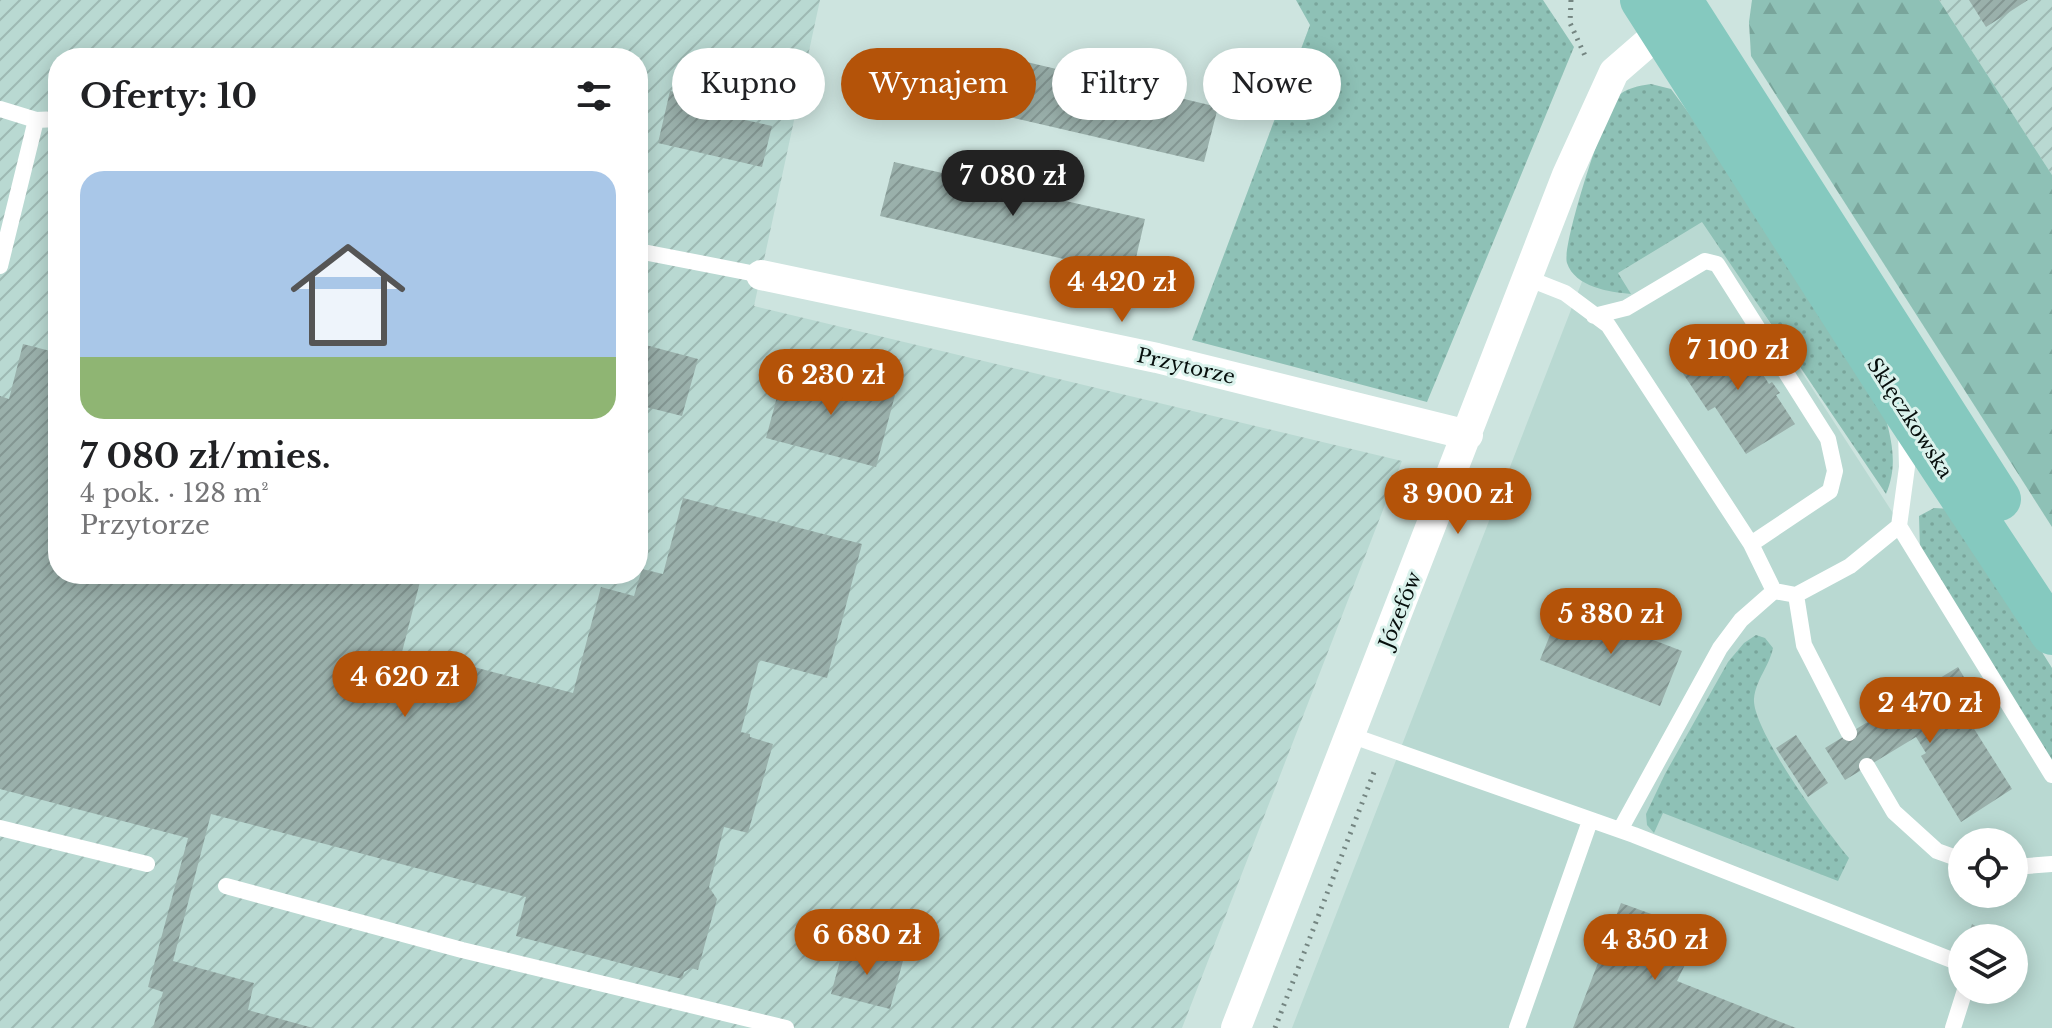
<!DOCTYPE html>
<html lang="pl">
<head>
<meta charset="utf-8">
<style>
  body { margin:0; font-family:"Libre Baskerville",serif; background:#f2f2f2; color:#202124; height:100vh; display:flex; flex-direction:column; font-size:30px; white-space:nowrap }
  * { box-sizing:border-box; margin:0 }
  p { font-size:26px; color:#757577 }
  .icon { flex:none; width:44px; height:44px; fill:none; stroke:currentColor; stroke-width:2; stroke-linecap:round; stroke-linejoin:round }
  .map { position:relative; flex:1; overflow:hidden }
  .side { position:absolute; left:48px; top:48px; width:600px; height:536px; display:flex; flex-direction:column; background:#fff; border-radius:32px; box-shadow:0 4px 20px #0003 }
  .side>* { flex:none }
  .top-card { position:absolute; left:672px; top:48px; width:760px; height:72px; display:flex; gap:16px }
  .buttons { position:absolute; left:1948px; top:828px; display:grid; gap:16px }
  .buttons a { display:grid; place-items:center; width:80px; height:80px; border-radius:50%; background:#fff; box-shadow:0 4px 20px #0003; font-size:40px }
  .price { position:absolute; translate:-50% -68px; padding:0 18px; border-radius:28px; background:#b45309; color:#fff; font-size:26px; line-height:52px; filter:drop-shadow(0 2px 4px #0008) }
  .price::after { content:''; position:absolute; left:50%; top:48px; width:24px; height:18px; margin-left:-12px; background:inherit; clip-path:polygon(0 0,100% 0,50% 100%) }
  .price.active { background:#222; color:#fff }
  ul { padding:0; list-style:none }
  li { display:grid; align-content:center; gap:16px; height:424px; padding:0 32px }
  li+li { border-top:2px solid #e0e0e0 }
  li span { display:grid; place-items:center; height:248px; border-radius:24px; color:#555 }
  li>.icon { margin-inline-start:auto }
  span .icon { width:144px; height:144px; fill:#fffc; stroke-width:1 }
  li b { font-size:34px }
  h2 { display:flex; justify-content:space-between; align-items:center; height:96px; padding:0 32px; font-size:34px }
  .tag { padding:0 28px; border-radius:36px; background:#fff; box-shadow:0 4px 20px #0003; font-size:28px; line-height:72px }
  .tag.active { background:#b45309; color:#fff }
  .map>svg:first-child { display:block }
  .built { fill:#b9d9d2; fill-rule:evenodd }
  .industrial { fill:url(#industrial-furrows); fill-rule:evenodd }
  .grass { fill:url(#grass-dots) }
  .forest { fill:url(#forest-firs) }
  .building { fill:url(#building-hatch) }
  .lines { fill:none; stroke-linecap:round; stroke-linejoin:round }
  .path { stroke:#748581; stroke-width:5; stroke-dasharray:2 6; stroke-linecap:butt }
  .lane { stroke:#fff; stroke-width:16 }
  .street { stroke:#fff; stroke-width:30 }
  .primary { stroke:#85c9bf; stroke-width:44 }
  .labels { text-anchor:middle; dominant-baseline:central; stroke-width:6; stroke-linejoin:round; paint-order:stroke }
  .street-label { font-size:20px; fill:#060e0c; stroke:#daf2ec }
</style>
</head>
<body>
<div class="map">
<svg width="2052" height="1028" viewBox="0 0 2052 1028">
  <defs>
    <pattern id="industrial-furrows" width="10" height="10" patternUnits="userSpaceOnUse" patternTransform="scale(2)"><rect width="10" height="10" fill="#b9d9d2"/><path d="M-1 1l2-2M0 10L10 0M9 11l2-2" fill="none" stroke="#9eb9b3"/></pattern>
    <pattern id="grass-dots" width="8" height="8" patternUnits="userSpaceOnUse" patternTransform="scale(2)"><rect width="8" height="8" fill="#8ec1b6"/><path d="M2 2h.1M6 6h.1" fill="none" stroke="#79a59b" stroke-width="1.8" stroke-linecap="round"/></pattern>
    <pattern id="forest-firs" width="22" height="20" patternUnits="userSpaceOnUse" patternTransform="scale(2)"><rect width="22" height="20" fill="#8ec1b6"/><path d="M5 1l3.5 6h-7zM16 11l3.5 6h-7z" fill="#79a59b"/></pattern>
    <pattern id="building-hatch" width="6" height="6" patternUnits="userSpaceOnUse" patternTransform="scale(2)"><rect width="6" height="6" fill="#9ab0ab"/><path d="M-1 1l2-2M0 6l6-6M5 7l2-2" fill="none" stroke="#839692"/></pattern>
  </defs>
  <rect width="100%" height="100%" fill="#cde4df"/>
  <path class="built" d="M1638,119l414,640v269h-760l345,-888zM1962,842h52v52h-52zM1962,938h52v52h-52z"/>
  <path class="industrial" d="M0,0h820l-66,306 648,155 -220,567h-1182zM58,58h580v516h-580z
    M1939,0h113v175z"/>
  <path class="grass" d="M1296,0h247l31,47 -147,355 -235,-62 118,-315z
    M1651,84l20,5 28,38 187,292c7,27 11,49 0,75l-184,-272 -84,51 13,21c-22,-2 -56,-7 -64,-31 -6,-16 38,-152 50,-166 8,-9 22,-11 34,-13z
    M1934,508l18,1 100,159v96l-132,-214 -1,-34z
    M1756,635l9,3 8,10c-4,19 -17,31 -19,51 -2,31 73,133 95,159l-11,23 -175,-68 -9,20 -7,-8 -1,-11 19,-40 63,-112 16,-19z"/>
  <path class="forest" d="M1752,0h187l113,175v352l-301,-471 -2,-34z"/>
  <path class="building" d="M1969,0h59l-42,27z
    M967,48l251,59 -14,55 -251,-58z
    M670,91l30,6 -3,12 75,17 -10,41 -104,-24z
    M894,162l251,57 -13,56 -252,-59z
    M1734,330l10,17 4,-3 8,12 -4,2 17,26 3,-2 8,11 -4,2 19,29 -49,30 -31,-47 -7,4 -30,-45z
    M638,343l60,16 -16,57 -44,-11z
    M23,344l35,9v221h364l-22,86 25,5 3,-10 145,38 28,-106 33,9 8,-27 21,5 20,-76 179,46 -35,134 -68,-18 -18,72 9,2v3l23,7 -25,89 -24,-6 -15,60 8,12 -19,71 -7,-2 -7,4 -2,7 -166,-43 10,-39 -315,-83 -38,147 81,22 -6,27 65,18h-160l10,-36 -15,-5 40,-149 -188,-49v-393l9,3z
    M785,367l110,28 -19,72 -110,-29z
    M1562,605l120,46 -22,55 -120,-46z
    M1958,667l16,27 -19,12 14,21 2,-3 41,65 -51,33 -40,-66 5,-3 -10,-16 -71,43 -20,-32z
    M1796,735l32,48 -20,14 -32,-49z
    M1621,903l80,29 -24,49 119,47h-223z
    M1972,924l10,6 21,8h-36z
    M845,942h3l-1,3 53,14 1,-3 3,1 -14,52 -59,-15z"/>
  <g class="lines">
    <path class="path" d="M1571,0l-1,23 17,37
      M1275,1028l101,-261"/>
    <path class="lane" d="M0,109l36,11 -36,146
      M36,120l22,-1
      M638,251l123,24
      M1527,278l38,15 43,32 143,219 23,47 22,4
      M1594,316l32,-8 79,-47 12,3 111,175 7,32 -5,20 -79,53
      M1899,526l153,249
      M1849,733l-45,-88 -8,-50 54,-29 49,-40 8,-59 -1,-34
      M1350,735l284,100 328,129
      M1867,766l27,46 43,39 25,9
      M0,828l147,36
      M1620,830l100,-182 21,-28 33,-29
      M2014,867l38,-3
      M226,886l236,64 324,78
      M1517,1028l73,-207
      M1953,1028l12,-38"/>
    <path class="street" d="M761,275l396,83 311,77
      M1236,1028l331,-853 47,-103 61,-53"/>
    <path class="primary" d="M1642,0l263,411 147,222
      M1680,0l319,499"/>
  </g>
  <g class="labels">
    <g class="street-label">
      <text transform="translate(1186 366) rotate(13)">Przytorze</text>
      <text transform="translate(1910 418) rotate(57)">Sklęczkowska</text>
      <text transform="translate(1400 610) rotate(-68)">Józefów</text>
    </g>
  </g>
</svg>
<div class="buttons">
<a><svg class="icon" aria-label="locate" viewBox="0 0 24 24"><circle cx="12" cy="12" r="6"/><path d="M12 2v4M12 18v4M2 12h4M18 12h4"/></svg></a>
<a><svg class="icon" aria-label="layers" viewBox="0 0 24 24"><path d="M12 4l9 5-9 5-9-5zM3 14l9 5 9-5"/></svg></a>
</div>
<b class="price active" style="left:1013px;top:218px">7 080 zł</b>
<b class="price" style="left:1122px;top:324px">4 420 zł</b>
<b class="price" style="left:1738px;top:392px">7 100 zł</b>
<b class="price" style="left:831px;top:417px">6 230 zł</b>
<b class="price" style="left:1458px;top:536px">3 900 zł</b>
<b class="price" style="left:1611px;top:656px">5 380 zł</b>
<b class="price" style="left:405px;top:719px">4 620 zł</b>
<b class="price" style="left:1930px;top:745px">2 470 zł</b>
<b class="price" style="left:867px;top:977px">6 680 zł</b>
<b class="price" style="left:1655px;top:982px">4 350 zł</b>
<div class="top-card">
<a class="tag">Kupno</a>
<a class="tag active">Wynajem</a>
<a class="tag">Filtry</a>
<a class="tag">Nowe</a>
</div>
<section class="side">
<h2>Oferty: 10<svg class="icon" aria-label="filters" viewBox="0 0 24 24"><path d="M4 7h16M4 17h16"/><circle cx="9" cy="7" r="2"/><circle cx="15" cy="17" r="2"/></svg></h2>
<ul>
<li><span style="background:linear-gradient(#a9c7e8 75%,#8fb573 0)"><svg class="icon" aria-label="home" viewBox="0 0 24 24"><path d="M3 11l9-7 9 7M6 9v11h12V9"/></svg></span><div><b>7 080 zł/mies.</b><p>4 pok. · 128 m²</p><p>Przytorze</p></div></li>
</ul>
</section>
</div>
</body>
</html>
